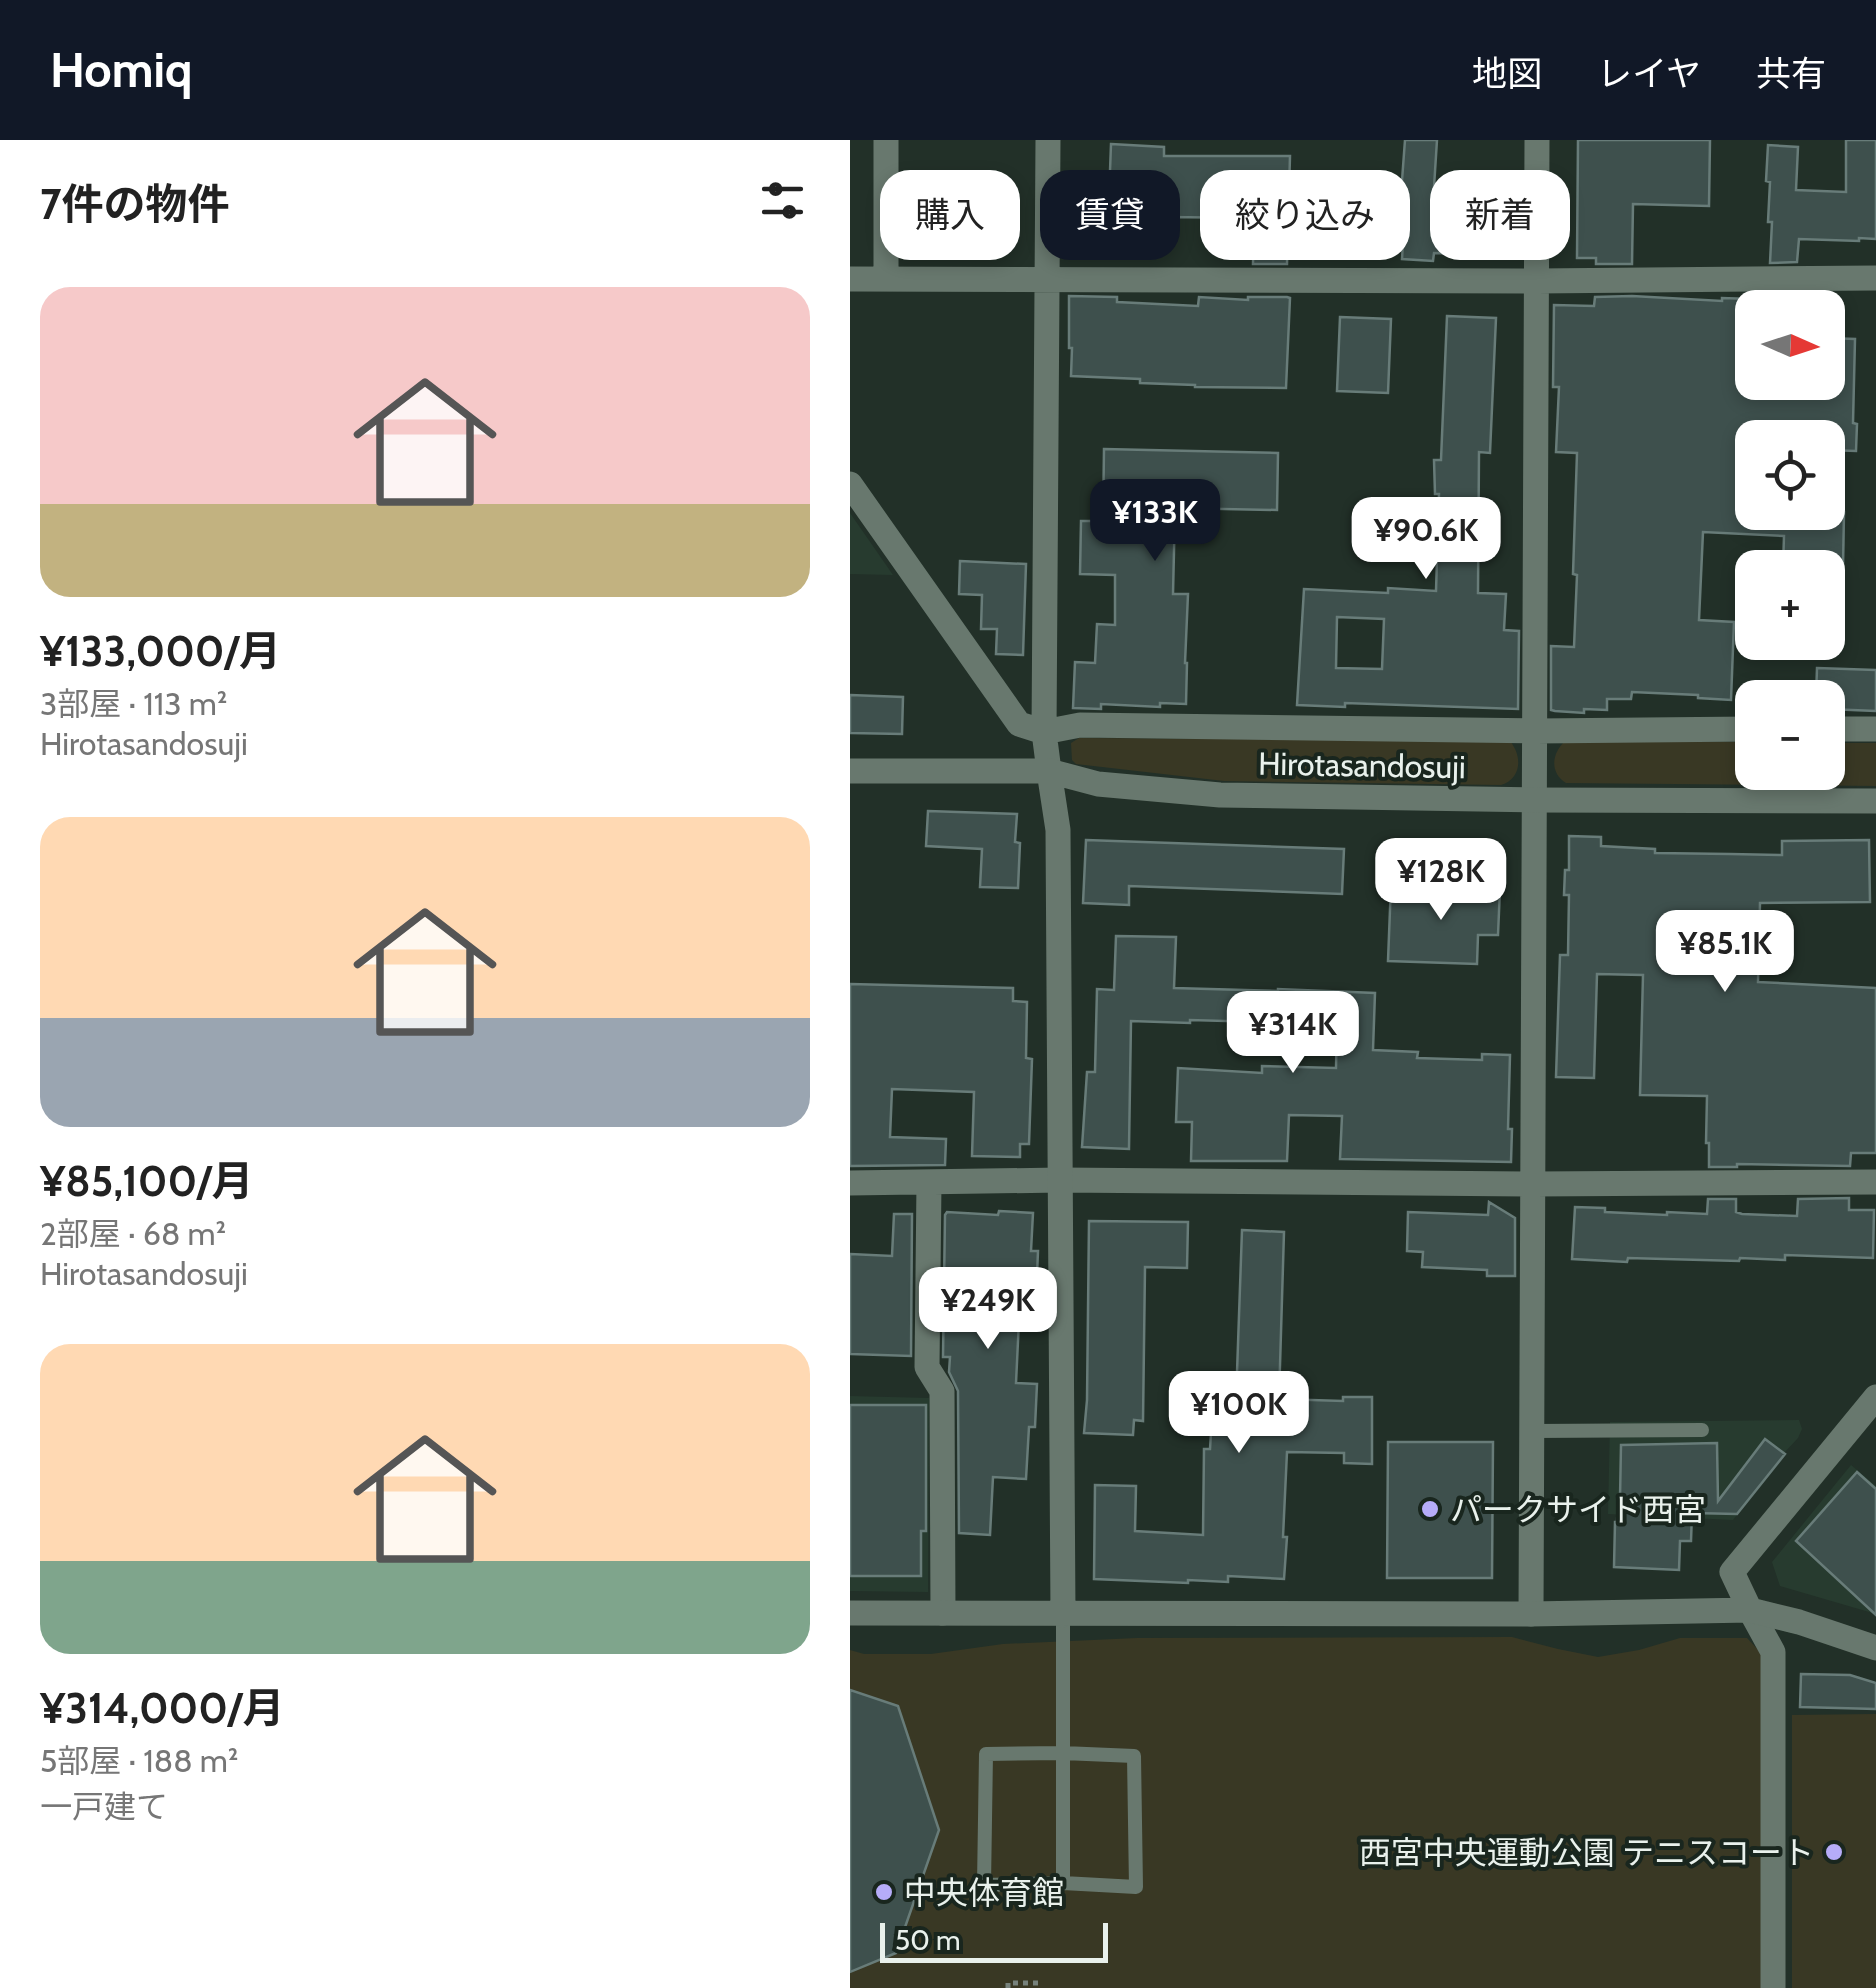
<!DOCTYPE html>
<html lang="ja">
<head>
<meta charset="utf-8">
<style>
  body { margin:0; font-family:Cabin,"Noto Sans JP",sans-serif; background:#f6f6f6; color:#222; height:100vh; display:flex; flex-direction:column; font-size:38px; white-space:nowrap }
  * { box-sizing:border-box; margin:0 }
  p { font-size:32px; color:#767676 }
  .icon { flex:none; width:55px; height:55px; fill:none; stroke:currentColor; stroke-width:2; stroke-linecap:round; stroke-linejoin:round }
  .map { position:relative; flex:1; overflow:hidden }
  .drawer { display:flex; flex-direction:column; background:#fff; width:850px }
  .drawer>* { flex:none }
  .top-card { position:absolute; left:30px; top:30px; width:845px; height:90px; display:flex; gap:20px }
  .needle { width:65px; rotate:93deg }
  .buttons { position:absolute; left:885px; top:150px; display:grid; gap:20px }
  .buttons a { display:grid; place-items:center; width:110px; height:110px; border-radius:20px; background:#fff; box-shadow:0 5px 15px #0003; font-size:50px }
  .scale { position:absolute; left:30px; bottom:25px; width:228px; box-sizing:border-box; padding-left:10px; border:5px solid #e9f1ec; border-top:0; font-size:28px; line-height:35px; white-space:nowrap; color:#e9f1ec; -webkit-text-stroke:8px #19261e; paint-order:stroke }
  .price { position:absolute; translate:-50% -85px; padding:0 22px; border-radius:20px; background:#fff; color:#222; font-size:32px; line-height:65px; filter:drop-shadow(0 2px 5px #0008) }
  .price::after { content:''; position:absolute; left:50%; top:60px; width:30px; height:22px; margin-left:-15px; background:inherit; clip-path:polygon(0 0,100% 0,50% 100%) }
  .price.selected { background:#111827; color:#fff }
  ul { padding:0; list-style:none }
  li { display:grid; align-content:center; gap:20px; height:530px; padding:0 40px }
  li span { display:grid; place-items:center; height:310px; border-radius:30px; color:#555 }
  li>.icon { margin-inline-start:auto }
  span .icon { width:180px; height:180px; fill:#fffc; stroke-width:1 }
  li b { font-size:42px }
  h2 { display:flex; justify-content:space-between; align-items:center; height:120px; padding:0 40px; font-size:42px }
  .chip { padding:0 35px; border-radius:30px; background:#fff; box-shadow:0 5px 15px #0003; font-size:35px; line-height:90px }
  .chip.selected { background:#111827; color:#fff }
  header { display:flex; align-items:center; gap:60px; box-sizing:border-box; height:140px; padding:0 50px; background:#111827; color:#fff }
  header strong { font-size:48px }
  nav { display:flex; gap:55px; margin-inline-start:auto; font-size:35px }
  main { display:flex; flex:1; min-height:0 }
  .map>svg:first-child { display:block }
  .built { fill:#273b2f }
  .green { fill:#393824 }
  .building { fill:#3e504d; stroke:#687c79; stroke-width:2.5; fill-rule:evenodd }
  .lines { fill:none; stroke-linecap:round; stroke-linejoin:round }
  .path { stroke:#77827c; stroke-width:5; stroke-dasharray:5 5; stroke-linecap:butt }
  .lane { stroke:#68786e; stroke-width:14 }
  .street { stroke:#68786e; stroke-width:25 }
  .secondary { stroke:#68786e; stroke-width:25 }
  .poi-dot { fill:#b6acf8; stroke:#19261e; stroke-width:4 }
  .labels { text-anchor:middle; dominant-baseline:central; stroke-width:8; stroke-linejoin:round; paint-order:stroke }
  .street-label { font-size:32px; fill:#e9f1ec; stroke:#19261e }
  .poi-label { font-size:32px; fill:#e9f1ec; stroke:#19261e; text-anchor:start }
</style>
</head>
<body>
<header>
<strong>Homiq</strong>
<nav><a>地図</a><a>レイヤ</a><a>共有</a></nav>
</header>
<main>
<section class="drawer">
<h2>7件の物件<svg class="icon" aria-label="filters" viewBox="0 0 24 24"><path d="M4 7h16M4 17h16"/><circle cx="9" cy="7" r="2"/><circle cx="15" cy="17" r="2"/></svg></h2>
<ul>
<li><span style="background:linear-gradient(#f6c9c9 70%,#c2b280 0)"><svg class="icon" aria-label="home" viewBox="0 0 24 24"><path d="M3 11l9-7 9 7M6 9v11h12V9"/></svg></span><div><b>¥133,000/月</b><p>3部屋 · 113 m²</p><p>Hirotasandosuji</p></div></li>
<li><span style="background:linear-gradient(#ffd9b3 65%,#9aa5b1 0)"><svg class="icon" aria-label="home" viewBox="0 0 24 24"><path d="M3 11l9-7 9 7M6 9v11h12V9"/></svg></span><div><b>¥85,100/月</b><p>2部屋 · 68 m²</p><p>Hirotasandosuji</p></div></li>
<li><span style="background:linear-gradient(#ffd9b3 70%,#7fa58c 0)"><svg class="icon" aria-label="home" viewBox="0 0 24 24"><path d="M3 11l9-7 9 7M6 9v11h12V9"/></svg></span><div><b>¥314,000/月</b><p>5部屋 · 188 m²</p><p>一戸建て</p></div></li>
</ul>
</section>
<div class="map">
<svg width="1026" height="1848" viewBox="0 0 1026 1848">
  <rect width="100%" height="100%" fill="#223028"/>
  <path class="built" d="M0,373l43,62 -43,-1z
    M0,1256l79,2 -1,194 -78,-1z
    M949,1280l3,9 -4,9 -14,15 -51,67 -125,-6 2,-92z
    M1001,1325l25,21v128l-96,-28 -8,-24z"/>
  <path class="green" d="M229,598l431,3c13,16 11,38 -9,44l-277,-4 -148,-17 -4,-4 -1,-17z
    M715,601l187,1v30h76v-29h48v43l-310,-3c-17,-11 -14,-30 -1,-42z
    M662,1497l46,12 40,8 41,-7 41,-12h67l14,15v335h-911v-338l14,4h67l72,-10 134,-6z
    M1026,1574v274h-84v-273z"/>
  <path class="building" d="M555,0h32l-4,63h3l-3,27 86,2 -1,23 -84,-2 -1,8 -31,-2 4,-65h-5z
    M728,0h132l-1,66 -76,-2 -1,60h-36v-6h-19z
    M996,0h30v99l-17,-1v3l-60,-2 -2,23 -27,1 2,-41h-4l2,-40 -4,-1 2,-36 30,2 -2,43 50,2z
    M261,4l53,3v9h126l-3,108h-34l1,-46 -87,-1 -1,25 -59,-2v4l-24,-2 2,-45 24,1z
    M918,155h28l-1,13h-28z
    M219,156l48,1v5l81,4 1,-9 49,3v-3h39l3,1 -4,90 -91,-1v-2l-55,-2v-4l-69,-3 1,-28h-3z
    M782,156l90,5v-3l30,1 -2,91 73,4 1,-12h4v-44l27,1 -2,84 4,1 -1,27 -28,-1v-12h-76l-1,74h93l-1,56h-60l1,-32 -81,-4 -4,88 35,2 -3,78 -33,-2v-3l-66,-3 -1,7h-24v11l-23,-1v4l-29,-2 -4,-1v-64l23,1 3,-72 -4,-1 4,-121 -21,-1 3,-65h-6l1,-82 40,1 1,-9z
    M597,176l49,2 -6,135 -11,-1 -1,141 28,1 -2,36 15,1 -1,78 -173,-6v4l-48,-2 7,-116 84,4v-5l48,3 3,-97h-4l-1,-34h7zM487,477l47,2 -2,50 -46,-1z
    M490,177l51,2 -3,74 -51,-2z
    M254,309l174,4 -1,57 -102,-2 -2,86h15l-3,69h2l-1,41 -26,-1v4l-59,-3v5l-28,-1 2,-46 20,1 2,-39 18,1v-50l-35,-1 1,-53h22z
    M110,421l66,3 -3,91 -27,-1 1,-25h-16l1,-34 -23,-1z
    M967,528l59,2v41l-48,-2v-11h-12z
    M0,555l53,2 -1,37 -52,-1z
    M78,671l89,3 -2,28 5,1 -2,45 -38,-1 2,-38 -56,-3z
    M719,696l32,1v9l54,3v4l75,1 52,1v-14l87,-1 1,62 -110,1 -2,79 118,6v165h-25l-1,13 -113,-2v3h-28v-24h-3l1,-47 -67,-1 3,-120 -46,-1 -3,104 -38,-1 4,-122h8l1,-60h-5l1,-25h4z
    M236,700l258,9 -2,45 -213,-8v19l-46,-2z
    M541,744l109,4 -2,47h-20l-1,29 -89,-3z
    M266,796l60,1 -2,51 104,3v-2l97,4 -2,57 45,2 -1,6 65,2v-6l28,1 -2,74h4l-1,33 -171,-3 2,-43 -53,-1 -2,46h-96l1,-39h-16l2,-54 84,5v-7l74,2 1,-47 -76,-2v3l-71,-2v3l-59,-2 -2,128 -47,-2 5,-75h8l2,-83 17,1z
    M0,844l163,4v13l14,1 -1,56 6,1 -3,85h-9v13l-48,-1 2,-64 -82,-3 -2,48 56,2 -1,26 -95,1z
    M999,1058v12h25l-1,48 -88,-3v5l-45,-2 -1,3 -111,-3 -1,4 -55,-3 3,-52 30,1v4l62,3v-3l40,2 1,-15h28v13l6,2 55,2 1,-17z
    M639,1062l26,16v58h-28v-6l-65,-3 1,-15 -16,-1 1,-39 80,3z
    M149,1071l34,2 -2,38h7l-2,49 -16,-1 -4,84 21,1 -2,43h-6l-3,52 -33,-2 -3,58 -31,-2 -1,-142 -9,-19 1,-15h-7l2,-142 2,-3 51,3z
    M44,1074h18l-1,142 -61,-2v-100l42,2z
    M239,1081l99,1 -1,46 -42,-1 -2,154 -9,-1 -1,15 -49,-2 3,-33z
    M392,1090l42,2 -5,167 64,2v-4h29v67l-28,-1v-10l-57,-1 -4,85h4l-3,42 -56,-3v6l-40,-2v3l-94,-4 1,-94 41,1 -1,45 68,4 1,-86h6l3,-49 23,1z
    M0,1265h76v126h-5v45h-71z
    M915,1299l20,15 -48,60 -45,-1 -1,28h-11l-1,29 -65,-3 1,-45h2l1,-23h2l1,-54 96,-2 1,58z
    M538,1302h105l-1,136h-105z
    M1007,1332l19,17v126l-80,-74z
    M951,1534l49,1 26,8v26l-76,-2z
    M0,1550l48,16 41,124 -43,123 -46,19z"/>
  <g class="lines">
    <path class="path" d="M158,1848v-5h30v5"/>
    <path class="lane" d="M683,1291l169,-1
      M213,1475v268
      M213,1613l71,3 2,131 -73,-4 -79,2 2,-131z"/>
    <path class="street" d="M198,0l-4,592 5,39
      M36,138v-138
      M0,139l687,2 339,-3
      M0,344l169,240 25,8 36,-7 456,6 216,-2
      M978,589h48
      M79,1042l-2,185 15,24 1,222
      M0,1043l210,-3 474,4 342,-2
      M900,1470l23,42v336
      M681,1474l6,-1474"/>
    <path class="secondary" d="M0,631h199l49,13 122,11 314,5 342,1
      M199,631l9,59 5,785
      M900,1470l-18,-38 144,-175
      M0,1473l681,1 219,-4 49,12 77,26"/>
  </g>
  <g class="poi-dot">
    <circle cx="580" cy="1369" r="10"/>
    <circle cx="984" cy="1712" r="10"/>
    <circle cx="34" cy="1752" r="10"/>
  </g>
  <g class="labels">
    <g class="street-label">
      <text transform="translate(512 625) rotate(1)">Hirotasandosuji</text>
    </g>
    <g class="poi-label">
      <text x="600" y="1369">パークサイド西宮</text>
      <text x="964" y="1712" text-anchor="end">西宮中央運動公園 テニスコート</text>
      <text x="54" y="1752">中央体育館</text>
    </g>
  </g>
</svg>
<div class="buttons">
<a><svg class="needle" viewBox="-14 -14 28 28"><path d="M0-13l5 13h-10z" fill="#e53935"/><path d="M0 13l5-13h-10z" fill="#767676"/></svg></a>
<a><svg class="icon" aria-label="locate" viewBox="0 0 24 24"><circle cx="12" cy="12" r="6"/><path d="M12 2v4M12 18v4M2 12h4M18 12h4"/></svg></a>
<a>+</a>
<a>−</a>
</div>
<div class="scale">50 m</div>
<b class="price selected" style="left:305px;top:424px">¥133K</b>
<b class="price" style="left:576px;top:442px">¥90.6K</b>
<b class="price" style="left:591px;top:783px">¥128K</b>
<b class="price" style="left:875px;top:855px">¥85.1K</b>
<b class="price" style="left:443px;top:936px">¥314K</b>
<b class="price" style="left:138px;top:1212px">¥249K</b>
<b class="price" style="left:389px;top:1316px">¥100K</b>
<div class="top-card">
<a class="chip">購入</a>
<a class="chip selected">賃貸</a>
<a class="chip">絞り込み</a>
<a class="chip">新着</a>
</div>
</div>
</main>
</body>
</html>
